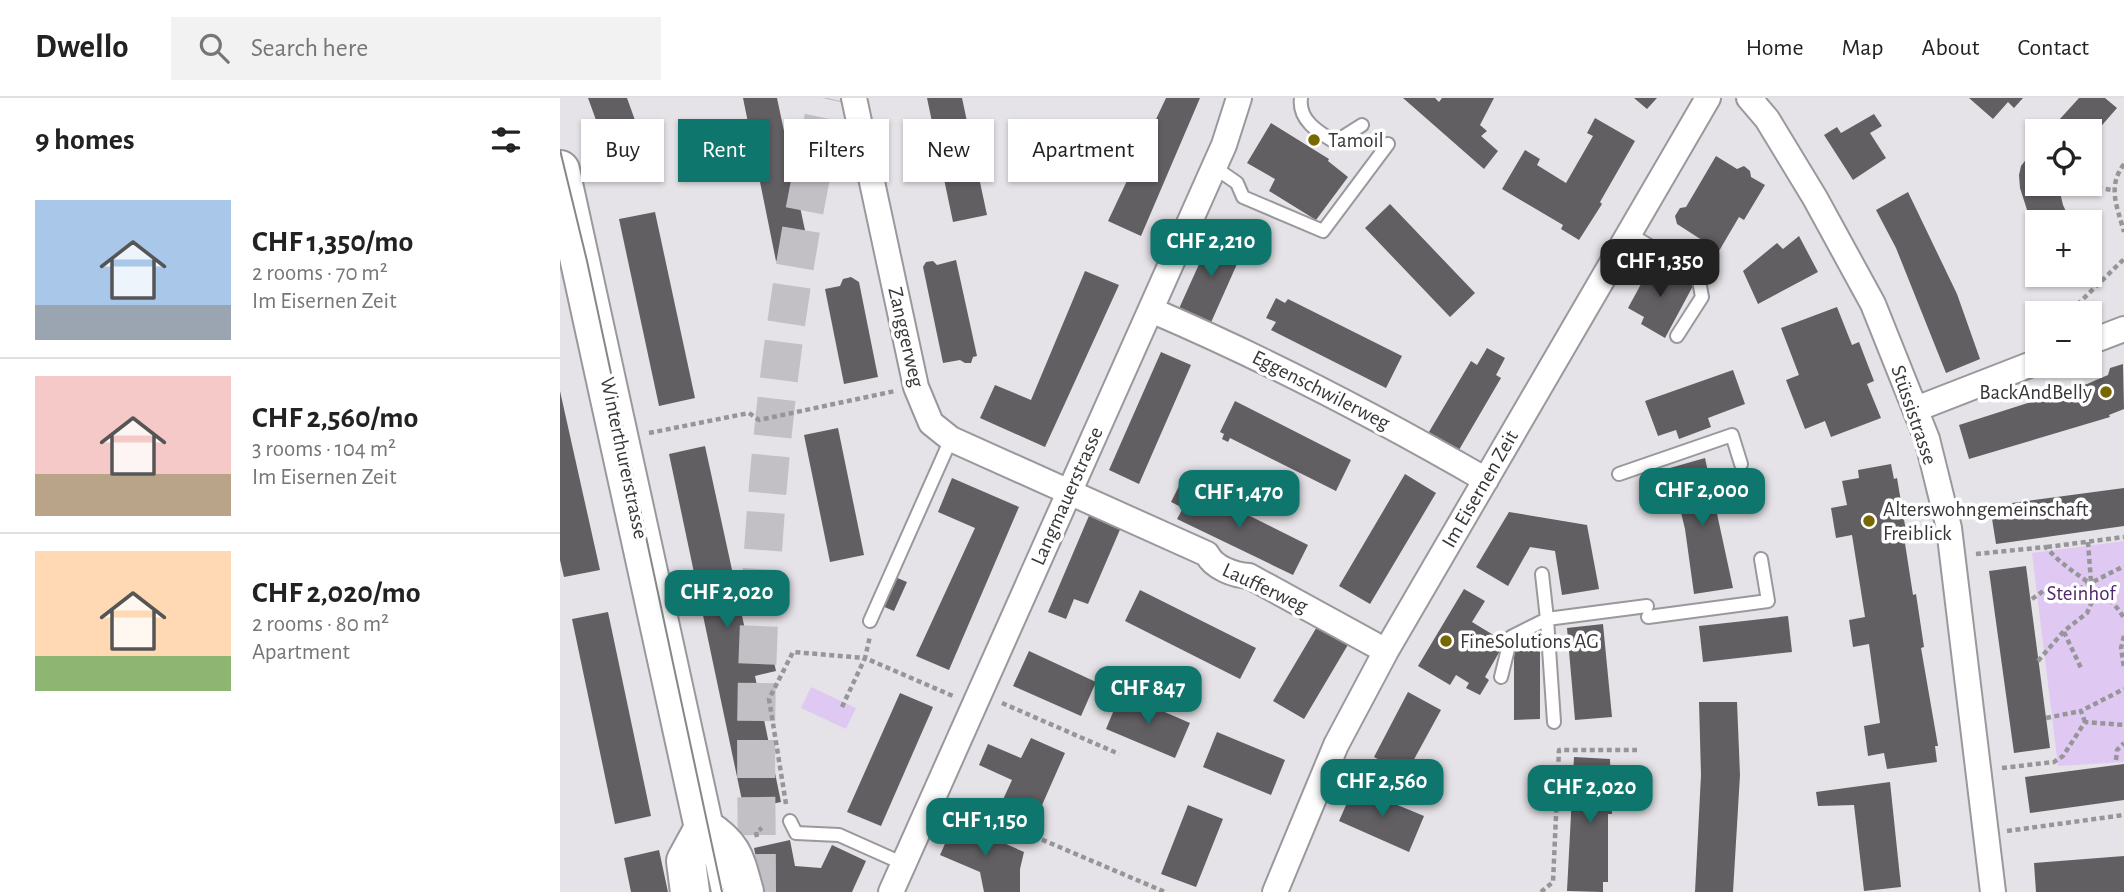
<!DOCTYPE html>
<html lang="en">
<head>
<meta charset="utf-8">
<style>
  body { margin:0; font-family:"Alegreya Sans",sans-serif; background:#f2f2f2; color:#222; height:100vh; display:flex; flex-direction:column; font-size:26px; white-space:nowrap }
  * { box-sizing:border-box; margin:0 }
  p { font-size:23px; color:#767676 }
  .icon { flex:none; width:38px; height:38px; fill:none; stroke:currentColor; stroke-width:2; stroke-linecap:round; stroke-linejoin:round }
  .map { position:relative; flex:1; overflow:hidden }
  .panel { display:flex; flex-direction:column; background:#fff; width:560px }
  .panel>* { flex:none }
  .guide { position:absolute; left:21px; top:21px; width:665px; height:63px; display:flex; gap:14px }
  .buttons { position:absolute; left:1465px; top:21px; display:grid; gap:14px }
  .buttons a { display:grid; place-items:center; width:77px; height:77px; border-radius:0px; background:#fff; box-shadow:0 2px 5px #0004; font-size:35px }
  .price { position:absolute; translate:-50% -60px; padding:0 16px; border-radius:14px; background:#0f766e; color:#fff; font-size:23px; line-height:46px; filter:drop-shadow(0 2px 4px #0008) }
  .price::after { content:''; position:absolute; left:50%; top:42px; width:21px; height:16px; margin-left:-10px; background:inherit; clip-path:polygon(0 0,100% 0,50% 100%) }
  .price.current { background:#222; color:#fff }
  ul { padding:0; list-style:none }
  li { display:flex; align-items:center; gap:21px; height:175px; padding:0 35px }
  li+li { border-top:2px solid #e0e0e0 }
  li span { display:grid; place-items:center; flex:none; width:196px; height:140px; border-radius:0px; color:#555 }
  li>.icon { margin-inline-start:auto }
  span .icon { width:84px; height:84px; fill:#fffc; stroke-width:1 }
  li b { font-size:30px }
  h2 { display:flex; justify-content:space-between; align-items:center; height:84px; padding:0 35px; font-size:30px }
  .tag { padding:0 24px; border-radius:0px; background:#fff; box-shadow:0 2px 5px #0004; font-size:24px; line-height:63px }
  .tag.current { background:#0f766e; color:#fff }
  header { display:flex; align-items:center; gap:42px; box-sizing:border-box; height:98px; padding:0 35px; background:#fff; border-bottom:2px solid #e0e0e0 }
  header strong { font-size:33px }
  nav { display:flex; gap:38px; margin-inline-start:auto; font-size:24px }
  .search { width:490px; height:63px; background:#f2f2f2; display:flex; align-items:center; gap:18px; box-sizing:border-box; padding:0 24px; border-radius:0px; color:#767676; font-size:26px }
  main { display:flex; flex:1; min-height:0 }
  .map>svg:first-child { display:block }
  .green { fill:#dfc9f3 }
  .building { fill:#615f62 }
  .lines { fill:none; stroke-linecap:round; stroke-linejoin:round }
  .highway-tunnel { stroke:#c2c0c4; stroke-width:38; stroke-dasharray:38 19; stroke-linecap:butt }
  .lane-casing { stroke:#9b989d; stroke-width:16 }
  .street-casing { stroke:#9b989d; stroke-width:28 }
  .primary-casing { stroke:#9b989d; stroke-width:42 }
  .path { stroke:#969598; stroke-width:4.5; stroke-dasharray:5 3.5; stroke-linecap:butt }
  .lane { stroke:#fff; stroke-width:12 }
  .street { stroke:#fff; stroke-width:24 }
  .primary { stroke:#fff; stroke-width:38 }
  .tram { stroke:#878689; stroke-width:2 }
  .poi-dot { fill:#786800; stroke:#fff; stroke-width:2.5 }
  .labels { text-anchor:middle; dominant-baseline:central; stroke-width:7; stroke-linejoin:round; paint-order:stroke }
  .poi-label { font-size:21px; fill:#373638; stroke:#fff; text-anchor:start }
  .street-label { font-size:21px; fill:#373638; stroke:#fff }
  .park-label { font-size:21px; fill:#512a6c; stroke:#fff }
</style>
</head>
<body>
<header>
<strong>Dwello</strong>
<div class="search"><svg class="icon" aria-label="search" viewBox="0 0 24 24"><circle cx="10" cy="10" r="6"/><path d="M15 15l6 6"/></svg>Search here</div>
<nav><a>Home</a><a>Map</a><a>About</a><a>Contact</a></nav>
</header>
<main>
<section class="panel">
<h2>9 homes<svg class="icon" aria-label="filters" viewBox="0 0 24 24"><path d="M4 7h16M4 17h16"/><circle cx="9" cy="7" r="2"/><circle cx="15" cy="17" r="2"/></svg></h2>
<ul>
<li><span style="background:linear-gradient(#a9c7e8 75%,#9aa5b1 0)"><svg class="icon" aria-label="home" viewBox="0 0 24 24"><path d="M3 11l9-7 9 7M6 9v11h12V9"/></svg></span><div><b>CHF 1,350/mo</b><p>2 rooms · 70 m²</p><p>Im Eisernen Zeit</p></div></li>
<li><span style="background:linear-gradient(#f6c9c9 70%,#b9a48a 0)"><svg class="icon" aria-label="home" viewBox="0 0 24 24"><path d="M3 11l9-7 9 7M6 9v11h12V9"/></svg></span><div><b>CHF 2,560/mo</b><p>3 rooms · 104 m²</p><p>Im Eisernen Zeit</p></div></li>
<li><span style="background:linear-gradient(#ffd9b3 75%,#8fb573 0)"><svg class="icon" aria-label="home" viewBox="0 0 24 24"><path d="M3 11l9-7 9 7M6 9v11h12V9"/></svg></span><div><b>CHF 2,020/mo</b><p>2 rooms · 80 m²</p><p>Apartment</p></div></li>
</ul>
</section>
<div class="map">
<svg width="1564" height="794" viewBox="0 0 1564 794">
  <rect width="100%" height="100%" fill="#e5e3e7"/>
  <path class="green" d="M1564,443v221l-66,4 -26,-213z
    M251,589l45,21 -10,21 -45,-21z"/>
  <path class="building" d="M28,0h39l23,64 -34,13z
    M183,0h34l33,156 -34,7z
    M367,0h35l25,117 -34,7z
    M606,0h34l-59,138 -33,-15z
    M843,0h32l4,4 3,-4h52l-14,27 7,6 -6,5 17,15 -14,18z
    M1074,0h23l-10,11z
    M1409,0h54l-9,10 -6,-6 -15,17z
    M1519,0h26l12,10 -27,31v-8h-41z
    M1314,16l8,12 -12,7 16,25 -33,22 -29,-45 13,-8 4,6z
    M1035,20l40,23 -35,61 2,2 -23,36 -18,-11 2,-4 -61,-36 23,-39 15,9 -3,6 29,18 27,-47 -6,-3z
    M711,25l58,36 -1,2 20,16 -32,43 -47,-29 6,-12 -28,-16z
    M1477,47v39h21l5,21 8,17h-34l-1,11 -2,-6 -4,1 -4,-11 3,-1 -9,-28 -1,-13 2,-9z
    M1156,58l21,13 7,-3 6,5 1,6 14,8 -21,35 -5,-3 -20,34 -42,-27 -2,-8 5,-8 6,-1z
    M1348,94l49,102 23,65 -34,14 -50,-125 -20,-38z
    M830,106l85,89 -25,24 -85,-89z
    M95,114l40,186 -36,8 -40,-187z
    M654,133l31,15 -36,81 -32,-14z
    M1239,138l19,36 -60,32 -15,-33 34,-28 6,6z
    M396,162l21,96 -4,1 -2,6h-6l-5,-3 -17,3 -20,-96 3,-5 7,-1 4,4z
    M1093,164l41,22 -29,54 -24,-14 3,-7 -16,-9z
    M525,173l34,14 -74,162 -65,-29 15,-33 36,15z
    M291,179l8,5 19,95 -34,7 -19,-95 15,-3 3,-7z
    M716,200l9,5 3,-4 114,57 -16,32 -115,-58 5,-8 -10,-4z
    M1277,209l15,38 7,-3 15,39 -7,3 14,34 -50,19 -6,-16 -20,8 -19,-49 13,-5 -18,-47z
    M927,250l18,10 -9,17 5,3 -45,77 -30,-18 45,-76 6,4z
    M601,254l30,13 -52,119 -30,-14z
    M1563,266l1,45 -15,6 1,2 -141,42 -10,-34 128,-41 21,-9 2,-7z
    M1173,272l12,34 -37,14 3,9 -32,12 -3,-9 -18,6 -13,-35z
    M0,293l40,179 -36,7 -4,-17z
    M675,303l116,59 -15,31 -106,-53 -2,4 -6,-3 2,-5 -4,-2z
    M278,330l26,127 -34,7 -26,-127z
    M145,348l41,188 21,-4 9,41 -21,5 26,126 -37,8 -75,-356z
    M1145,360l28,130 -39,6 -9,-65 -15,-61z
    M1331,366l3,15 3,-1 10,59h-3l9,58 3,-1 8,53 -3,1 17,98h-3l2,16 -50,7 -3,-16 -16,3 -4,-30 16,-3 -11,-79 -16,3 -4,-27 16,-3 -13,-82 -16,3 -5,-30 16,-3 -5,-24 17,-3 -1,-8z
    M845,376l31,19 -66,111 -31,-18z
    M392,380l67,29 -70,163 -33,-14 59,-128 -37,-16z
    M619,388l11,5 2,-4 116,58 -15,30 -116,-56 6,-11 -12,-6z
    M1564,390v38l-128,18 -6,-38z
    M531,413l31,14 -34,79 -14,-5 -8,20 -18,-7z
    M949,414l78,13 12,64 -37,6 -7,-44 -25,-4 -22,39 -32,-19z
    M1466,468l24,182 -36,5 -25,-182z
    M335,479l12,5 -13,29 -12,-5z
    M904,491l21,12 -13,21 33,20 -20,35 4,3 -9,15 -14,-7 3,-5 -13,-8 -6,10 -32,-19z
    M580,492l116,58 -16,31 -115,-58z
    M48,514l43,204 -36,8 -43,-205z
    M1228,518l4,36 -89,10 -4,-36z
    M1043,526l9,93 -37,3 -8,-92z
    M758,527l31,18 -45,76 -31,-18z
    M469,553l67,31 -15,34 -68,-30z
    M954,553h26v68l-26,1z
    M848,594l33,18 -35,64 -32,-17z
    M340,595l33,14 -52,119 -34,-14z
    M561,595l69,30 -15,35 -69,-29z
    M1139,604h38l3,73 -7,117h-38l6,-117z
    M657,634l68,28 -14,35 -68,-28z
    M471,640l34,15 -30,68 -35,-15 12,-26 -33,-15 9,-21 33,14z
    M1014,659l36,2 2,55h-4v68h-5v10l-36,-1z
    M1564,666v36l-94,13 -5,-36z
    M1330,684l11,105 -37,4 -10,-86 -36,1 -2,-14z
    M794,689l70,29 -15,36 -70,-31z
    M628,707l35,14 -27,68 -35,-13z
    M395,723l69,31 -4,17v23h-36l-4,-20 -40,-17z
    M230,742l5,26 26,2 11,-23 34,16 -14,31h-89l-9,-44z
    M99,752l9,42h-37l-7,-34z
    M1564,758v36h-88l-2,-29z"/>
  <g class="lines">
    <path class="highway-tunnel" d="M197,794c0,-72 -2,-145 0,-217 6,-193 27,-389 71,-577"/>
    <g class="lane-casing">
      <path id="lane" d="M741,0c-3,22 17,34 34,44l27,-17
        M654,69l23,16 6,14 80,34 65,-87
        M1068,135l70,42 4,22 -25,39
        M1059,376l113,-39 9,29
        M1088,519l120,-16 -7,-42
        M310,523l81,-182
        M941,579l10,-40 36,-18 -5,-45
        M994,624l-7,-103 100,-13
        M230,723l6,12 43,2 65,29
        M148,747l10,47"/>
    </g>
    <g class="street-casing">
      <path id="street" d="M294,0l62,289 15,36 20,16 256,115c7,14 27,21 42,22l137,75
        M1189,0l18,21 48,79 58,106 54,135 22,89 44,364
        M591,212c115,49 226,107 335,170
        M1530,244l34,-13
        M1356,311l121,-47
        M331,794l333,-747 15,-47
        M715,794l61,-147 50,-94 322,-553"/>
    </g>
    <g class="primary-casing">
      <path id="primary" d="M0,72l144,658c30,19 31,32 40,64
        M130,794l-4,-31 18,-33"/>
    </g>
    <path class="path" d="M1564,66c-17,23 -7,42 0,68
      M1512,86l40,6
      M1515,215l4,-10 45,-44
      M89,335l100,-20 10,7 136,-29
      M1528,444l3,40
      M1487,449l77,-10
      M1416,456l70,-7c23,28 59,39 78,71
      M1472,501l17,-12 26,4 49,-25
      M1504,534l17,36
      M1564,538l-3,12 3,20
      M1478,563l26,-30 23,-18 11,-25
      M442,605l117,51
      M282,609l23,-49 88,38
      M1486,620l35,-7
      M1525,624l-4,-11 43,-22
      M1556,662l1,-10 7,-7
      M1442,670l52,-6 9,-6 22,-34 39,3
      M396,705l209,89
      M226,706l-17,-105 24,-47 72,6 5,-22
      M1447,733l117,-16
      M197,739l-1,-5 6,-4
      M981,794l12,-10 6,-132h78"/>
    <use href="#lane" class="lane"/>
    <use href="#street" class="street"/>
    <use href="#primary" class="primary"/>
    <path class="tram" d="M0,52l27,111 135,631"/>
  </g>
  <g class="poi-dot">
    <circle cx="754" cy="42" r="7"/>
    <circle cx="1546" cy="294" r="7"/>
    <circle cx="1309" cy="423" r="7"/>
    <circle cx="886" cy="543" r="7"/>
  </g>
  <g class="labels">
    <g class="poi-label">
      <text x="768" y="42">Tamoil</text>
      <text x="1532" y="294" text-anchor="end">BackAndBelly</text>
      <text x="1323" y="411">Alterswohngemeinschaft<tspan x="1323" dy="24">Freiblick</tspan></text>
      <text x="900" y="543">FineSolutions AG</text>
    </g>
    <g class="street-label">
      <text transform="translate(346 239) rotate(77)">Zanggerweg</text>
      <text transform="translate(761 292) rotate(27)">Eggenschwilerweg</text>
      <text transform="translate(1354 317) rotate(71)">Stüssistrasse</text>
      <text transform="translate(64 360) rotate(78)">Winterthurerstrasse</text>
      <text transform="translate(920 391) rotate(-60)">Im Eisernen Zeit</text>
      <text transform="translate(507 398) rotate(-66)">Langmauerstrasse</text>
      <text transform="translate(705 490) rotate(25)">Laufferweg</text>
    </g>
    <g class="park-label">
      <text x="1521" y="495">Steinhof</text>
    </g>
  </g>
</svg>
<div class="buttons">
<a><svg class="icon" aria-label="locate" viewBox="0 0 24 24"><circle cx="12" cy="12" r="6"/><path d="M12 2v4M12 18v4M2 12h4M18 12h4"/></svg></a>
<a>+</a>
<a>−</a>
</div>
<b class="price" style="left:651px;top:181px">CHF 2,210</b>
<b class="price current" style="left:1100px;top:201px">CHF 1,350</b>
<b class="price" style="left:1142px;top:430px">CHF 2,000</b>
<b class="price" style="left:679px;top:432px">CHF 1,470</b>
<b class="price" style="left:167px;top:532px">CHF 2,020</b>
<b class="price" style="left:588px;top:628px">CHF 847</b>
<b class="price" style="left:822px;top:721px">CHF 2,560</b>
<b class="price" style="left:1030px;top:727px">CHF 2,020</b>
<b class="price" style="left:425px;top:760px">CHF 1,150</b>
<div class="guide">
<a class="tag">Buy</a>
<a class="tag current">Rent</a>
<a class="tag">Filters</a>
<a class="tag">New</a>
<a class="tag">Apartment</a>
</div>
</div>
</main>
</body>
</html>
